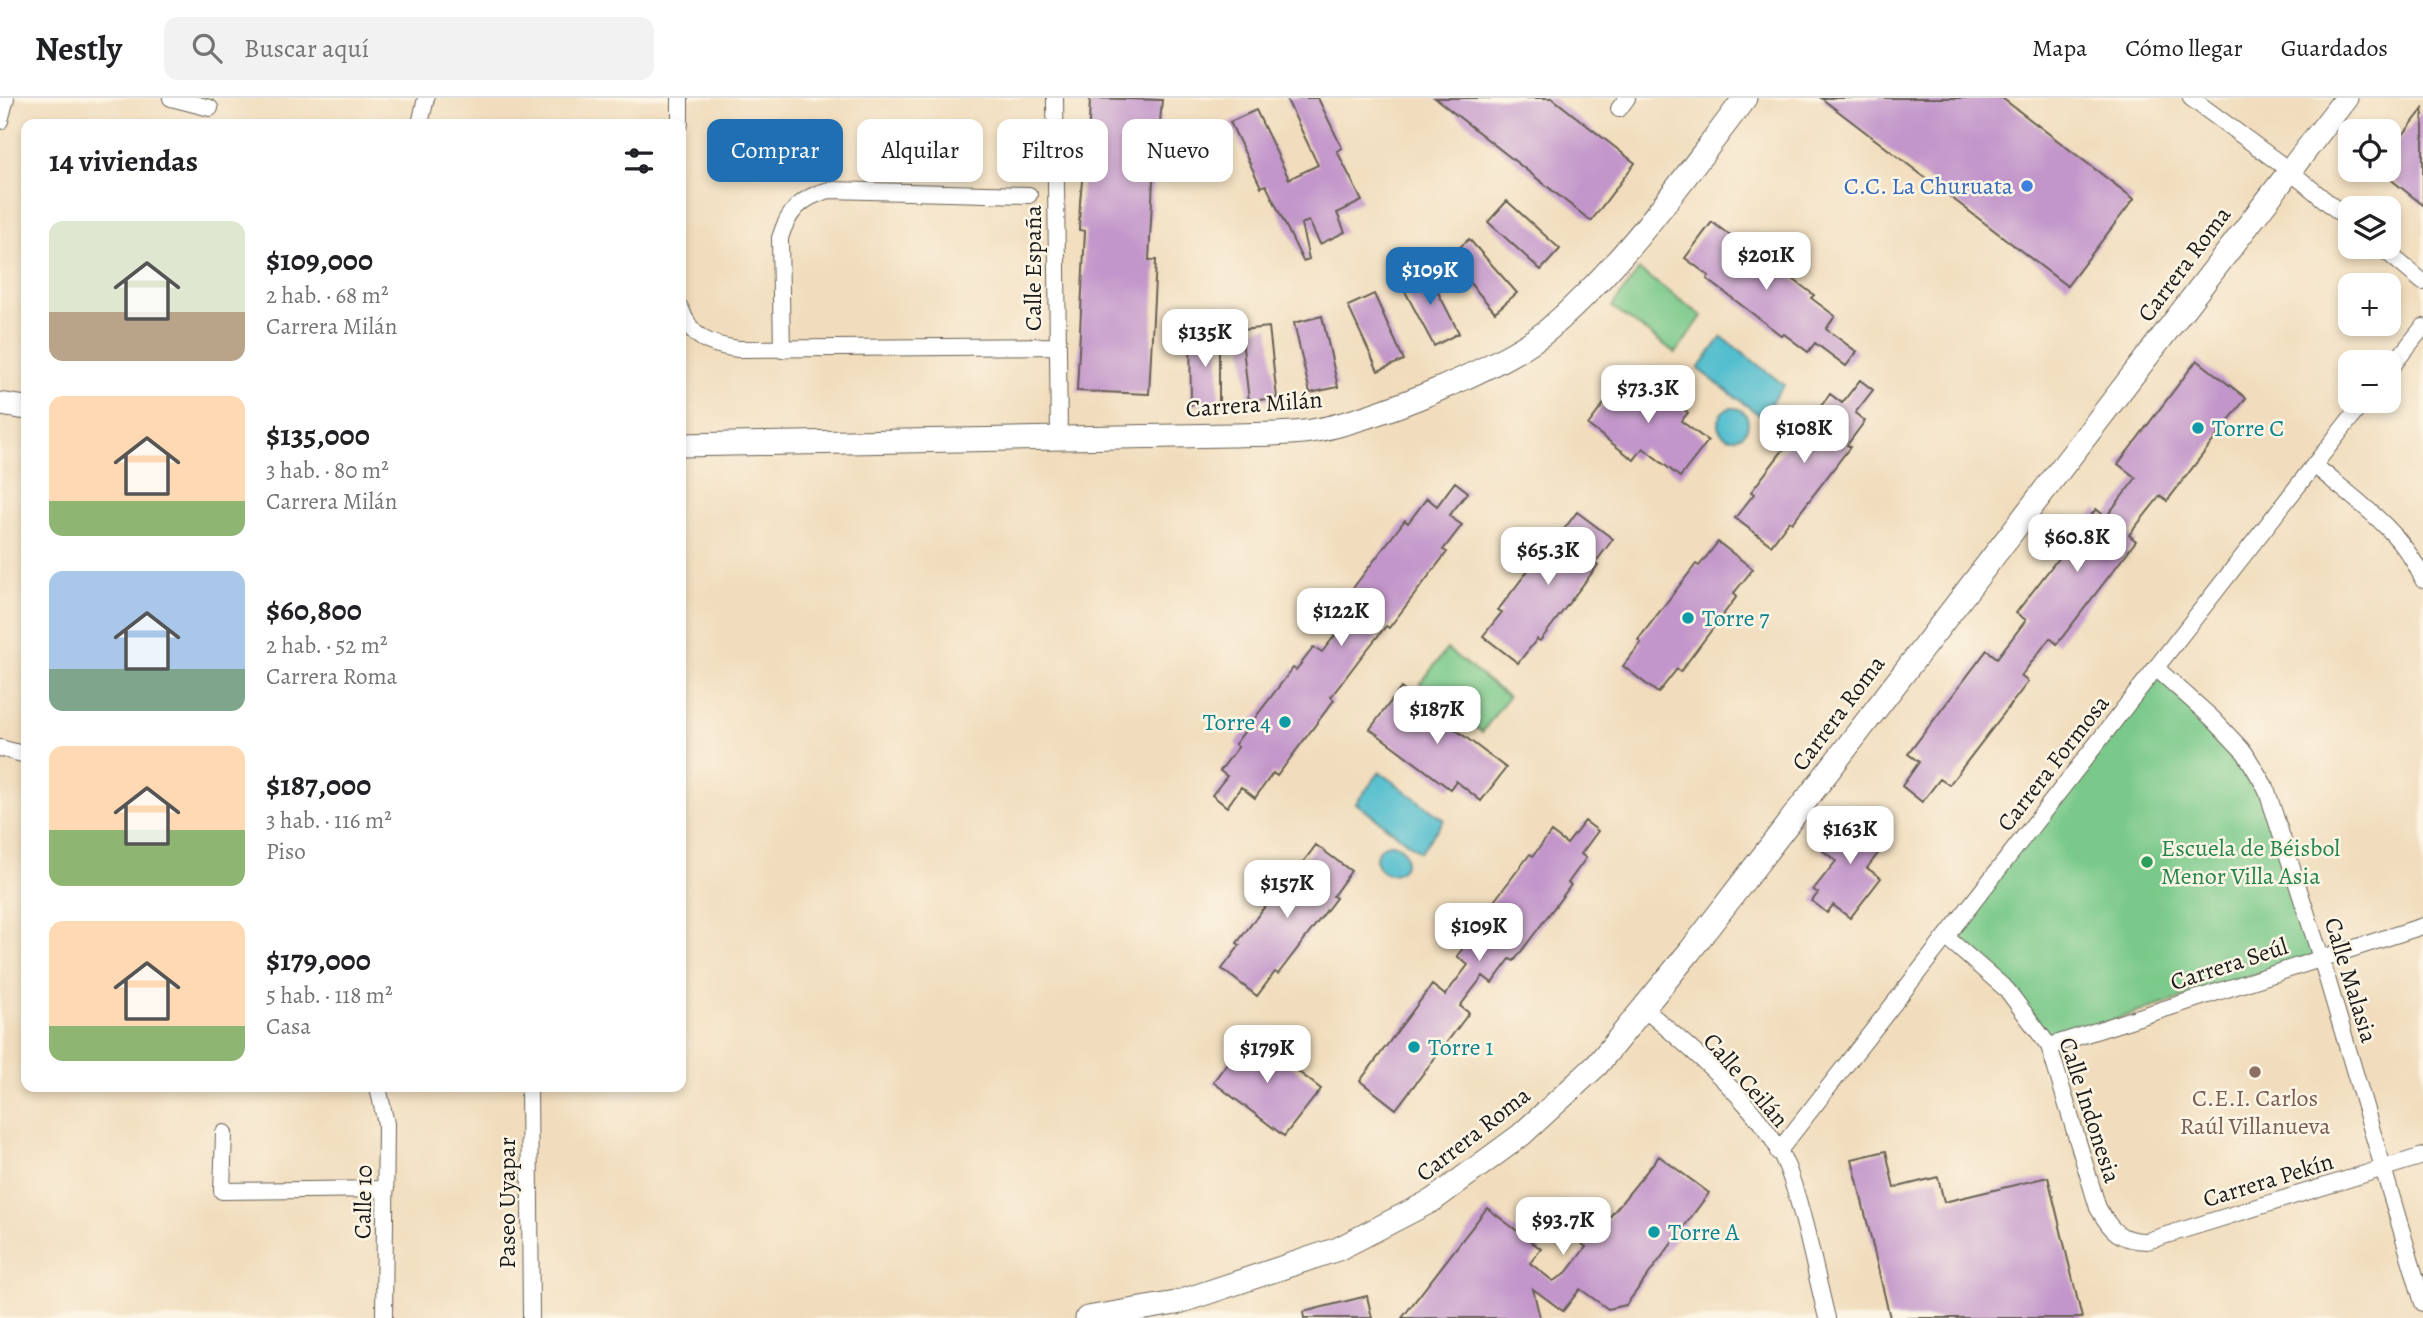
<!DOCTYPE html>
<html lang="es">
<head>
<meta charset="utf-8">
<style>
  body { margin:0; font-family:Alegreya,serif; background:#f2f2f2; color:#202124; height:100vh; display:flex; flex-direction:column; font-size:26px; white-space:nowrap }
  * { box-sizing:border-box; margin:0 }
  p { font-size:23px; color:#757577 }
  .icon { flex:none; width:38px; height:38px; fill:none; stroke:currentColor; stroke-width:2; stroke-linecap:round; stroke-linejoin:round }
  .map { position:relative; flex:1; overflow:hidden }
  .sheet { position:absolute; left:21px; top:21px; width:665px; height:973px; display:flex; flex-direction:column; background:#fff; border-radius:14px; box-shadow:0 4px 10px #0003 }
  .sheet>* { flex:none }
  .banner { position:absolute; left:707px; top:21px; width:665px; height:63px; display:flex; gap:14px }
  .controls { position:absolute; left:2338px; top:21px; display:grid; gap:14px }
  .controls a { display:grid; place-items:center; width:63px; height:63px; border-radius:14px; background:#fff; box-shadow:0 4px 10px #0003; font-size:35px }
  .price { position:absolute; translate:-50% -60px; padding:0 16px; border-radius:14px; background:#fff; color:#222; font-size:23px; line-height:46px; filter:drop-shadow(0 2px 4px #0008) }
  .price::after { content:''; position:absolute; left:50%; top:42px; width:21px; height:16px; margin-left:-10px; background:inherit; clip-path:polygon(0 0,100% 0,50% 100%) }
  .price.on { background:#1f6fb2; color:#fff }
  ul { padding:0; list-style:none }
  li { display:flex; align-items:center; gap:21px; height:175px; padding:0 28px }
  li span { display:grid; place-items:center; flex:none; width:196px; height:140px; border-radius:14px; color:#555 }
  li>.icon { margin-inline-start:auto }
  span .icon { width:84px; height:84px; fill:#fffc; stroke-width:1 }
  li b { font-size:30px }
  h2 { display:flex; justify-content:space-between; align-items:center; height:84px; padding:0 28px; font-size:30px }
  .pill { padding:0 24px; border-radius:14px; background:#fff; box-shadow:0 4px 10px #0003; font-size:24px; line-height:63px }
  .pill.on { background:#1f6fb2; color:#fff }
  header { display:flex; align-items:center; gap:42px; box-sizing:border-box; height:98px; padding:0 35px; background:#fff; border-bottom:2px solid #e0e0e0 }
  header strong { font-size:33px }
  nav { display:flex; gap:38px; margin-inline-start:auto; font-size:24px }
  .search { width:490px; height:63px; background:#f2f2f2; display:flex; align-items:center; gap:18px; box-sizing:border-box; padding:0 24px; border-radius:14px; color:#757577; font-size:26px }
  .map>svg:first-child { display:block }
  .green { fill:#7ac98a; stroke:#4b7253; stroke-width:2 }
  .water { fill:#53bece; stroke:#386d75; stroke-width:2 }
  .building { fill:#c296ca }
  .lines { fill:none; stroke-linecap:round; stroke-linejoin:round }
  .street-casing { stroke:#676054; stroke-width:18 }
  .secondary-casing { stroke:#676054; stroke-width:25 }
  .street { stroke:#fff; stroke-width:16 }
  .secondary { stroke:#fff; stroke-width:23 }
  .shop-dot { fill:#3f7fe0; stroke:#fcf5e5; stroke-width:2.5 }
  .culture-dot { fill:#0f9aa8; stroke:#fcf5e5; stroke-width:2.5 }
  .leisure-dot { fill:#2e9e5b; stroke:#fcf5e5; stroke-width:2.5 }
  .education-dot { fill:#8d6e63; stroke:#fcf5e5; stroke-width:2.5 }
  .labels { text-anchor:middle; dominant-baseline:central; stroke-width:5; stroke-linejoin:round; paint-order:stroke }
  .shop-label { font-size:24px; fill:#366cbe; stroke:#fcf5e5; text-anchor:end }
  .street-label { font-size:24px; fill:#1c1c1c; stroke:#fcf5e5 }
  .culture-label { font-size:24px; fill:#0d838f; stroke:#fcf5e5; text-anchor:start }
  .leisure-label { font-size:24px; fill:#27864d; stroke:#fcf5e5; text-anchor:start }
  .education-label { font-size:24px; fill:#785e54; stroke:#fcf5e5 }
</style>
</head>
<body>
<header>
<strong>Nestly</strong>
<div class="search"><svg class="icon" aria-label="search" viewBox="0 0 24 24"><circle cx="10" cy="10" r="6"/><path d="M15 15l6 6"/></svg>Buscar aquí</div>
<nav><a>Mapa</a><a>Cómo llegar</a><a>Guardados</a></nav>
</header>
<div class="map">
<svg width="2423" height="1220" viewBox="0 0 2423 1220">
  <rect width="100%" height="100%" fill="#fcf5e5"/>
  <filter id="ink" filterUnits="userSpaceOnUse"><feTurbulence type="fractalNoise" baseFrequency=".0143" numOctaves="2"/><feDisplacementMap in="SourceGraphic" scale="14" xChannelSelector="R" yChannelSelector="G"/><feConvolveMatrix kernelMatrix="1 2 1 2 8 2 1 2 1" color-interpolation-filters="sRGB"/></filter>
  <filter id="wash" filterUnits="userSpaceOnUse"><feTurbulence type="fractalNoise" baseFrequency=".00686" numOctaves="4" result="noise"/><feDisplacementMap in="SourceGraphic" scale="28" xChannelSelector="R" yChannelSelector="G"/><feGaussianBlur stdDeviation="1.57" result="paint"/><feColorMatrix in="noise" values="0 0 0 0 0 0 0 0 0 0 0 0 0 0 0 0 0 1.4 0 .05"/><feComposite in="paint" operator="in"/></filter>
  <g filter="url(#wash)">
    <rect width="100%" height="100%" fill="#f1ddbd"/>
    <path class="green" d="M1639,172l63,46 -26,37 -64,-46z
      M1447,551l61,48 -26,35 -62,-48z
      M2157,576l85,81 19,33 55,168 -266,84 -99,-104z"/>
    <path class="water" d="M1722,239l62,48 -23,31 -63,-47z
      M1718 325a15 15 0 1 1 30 0a15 15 0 1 1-30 0Z
      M1380,674l64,48 -24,32 -64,-49z
      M1376 761a15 15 0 1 1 30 0a15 15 0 1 1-30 0Z"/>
    <g id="blocks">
      <path class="building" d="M1090,0l72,2 -7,80h-2l-4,80h7l-7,134 -72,-3 8,-160 -6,-1 1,-28 5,-52h3z
        M1286,0h32l24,50 -5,3 25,50 -25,12 8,19 -25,12 -11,-23 -8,3 8,35 -6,2 -37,-76 -5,2 -31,-65 26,-12 33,69 29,-14z
        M1435,0h117l83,65 -44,58z
        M1821,0h181l132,101 -67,87z
        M2423,11v96l-34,-27v-25z
        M1507,103l53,48 -19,21 -53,-48z
        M1712,124l24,18 2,-3 76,58 -3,3 24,18 -9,13 31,23 -11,14 -31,-23 -7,9 -24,-18 -2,2 -75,-57 2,-3 -24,-18z
        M1469,141l48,54 -22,19 -47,-54z
        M1426,171l33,64 -25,13 -34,-64z
        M1374,196l30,66 -26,11 -30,-65z
        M1322,218l16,71 -28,6 -16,-70z
        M1269,229l8,71 -28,3 -8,-71z
        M1190,235h29v72h-28z
        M2197,262l49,38 -79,103 -7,-5 -31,39 7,6 -79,103 -7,-6 -29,38 7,6 -79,103 -9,-6 -18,23 -20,-16 17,-24 -11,-8 79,-104 10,8 29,-38 -10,-7 80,-104 10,8 30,-39 -18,-14z
        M1630,271l58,44 -7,8 27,20 -28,36 -37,-29 -9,12 -46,-35z
        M1860,282l13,10 -18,23 10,8 -18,24 3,2 -58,76 -3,-2 -18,24 -36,-27 19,-24 -3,-2 58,-76 3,2 18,-24 12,9z
        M1455,384l13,10 -19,24 13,9 -19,25 4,2 -58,76 -3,-2 -28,35 -27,36 3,3 -57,76 -4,-3 -18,25 -14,-11 -14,20 -15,-12 15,-19 -7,-5 18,-24 -3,-3 58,-76 3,2 18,-23 8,5 18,-23 -8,-6 19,-24 -4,-3 58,-76 3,3 19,-25 10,8z
        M1577,414l36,27 -18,24 3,2 -58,76 -3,-2 -19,24 -35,-27 19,-24 -4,-2 58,-76 3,2z
        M1718,444l35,27 -19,24 3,3 -57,76 -3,-3 -19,24 -35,-27 18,-23 -3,-3 58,-76 3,2z
        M1401,590l105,80 -25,33 -25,-20 -6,8 -80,-60z
        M1852,713l37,28 -22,29 14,10 -31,40 -17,-13 -6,8 -15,-12 6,-8 -5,-3 23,-29 -14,-11z
        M1585,723l13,10 -17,23 5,4 -18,25 3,2 -57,76 -4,-2 -18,24 -9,-7 -23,30 9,7 -73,96 -36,-28 72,-96 13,10 23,-30 -11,-9 18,-24 -3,-2 58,-76 3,2 18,-24 16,12z
        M1316,747l35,26 -18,25 3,2 -58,76 -3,-2 -18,24 -35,-27 18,-24 -3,-2 58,-76 3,2z
        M1249,936l72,55 -37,47 -71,-54z
        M1886,1053l8,37 44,-11 6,25 104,-25 34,141h-192l-38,-159z
        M1659,1058l50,37 -83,112 -18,4 -28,-20 -17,22 -30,-22 7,29h-138l85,-110 54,41 -11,14 23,18 12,-7 21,-27 -5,-4 9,-13 6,4z
        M1367,1198l5,22h-68l-1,-6z"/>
    </g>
  </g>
  <g filter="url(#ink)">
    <use href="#blocks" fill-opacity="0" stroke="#676054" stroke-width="2"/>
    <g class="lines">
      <g class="street-casing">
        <path id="street" d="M171,0l39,10
          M1055,0l4,339
          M2191,0l99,73 60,50
          M1619,11l8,-11
          M0,23l6,-23
          M420,26l6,-26
          M680,26v-26
          M2381,149l42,35
          M681,211c10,29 28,36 57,40l318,-3
          M782,252l-2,-112c8,-27 22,-41 49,-48l200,5
          M2389,272l34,-43
          M2314,367c38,32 90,67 109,115
          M2156,570l56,50 33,35 21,35 55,170 102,345
          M0,650l26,7
          M1946,839l61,53 42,56 49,162c13,23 22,33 49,33l276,-85
          M1643,910c46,38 122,103 144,159 17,44 28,104 40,151
          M2049,948l374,-120
          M378,989l8,37 -2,194
          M529,989l2,231
          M224,1035l-2,58 164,-2
          M1778,1054l586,-751"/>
      </g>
      <g class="secondary-casing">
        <path id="secondary" d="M0,306l26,4
          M681,347l550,-10c26,-1 54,0 80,-4 59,-9 193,-64 238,-102 76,-66 135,-151 196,-231
          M1087,1220l89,-15 162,-54 95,-49 88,-65 76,-70 93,-114 656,-853"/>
      </g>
      <use href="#street" class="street"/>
      <use href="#secondary" class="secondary"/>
    </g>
  </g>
  <circle class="shop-dot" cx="2027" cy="88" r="7"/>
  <g class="culture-dot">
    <circle cx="2198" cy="330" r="7"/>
    <circle cx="1688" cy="520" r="7"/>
    <circle cx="1285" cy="624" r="7"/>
    <circle cx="1414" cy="949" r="7"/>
    <circle cx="1654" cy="1134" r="7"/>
  </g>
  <circle class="leisure-dot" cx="2147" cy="764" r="7"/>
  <circle class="education-dot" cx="2255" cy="974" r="7"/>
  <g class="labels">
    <g class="shop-label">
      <text x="2013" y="88">C.C. La Churuata</text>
    </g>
    <g class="street-label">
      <text transform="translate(2184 166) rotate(-53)">Carrera Roma</text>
      <text transform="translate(1033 170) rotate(-90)">Calle España</text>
      <text transform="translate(1254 306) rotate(-4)">Carrera Milán</text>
      <text transform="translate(1838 615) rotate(-53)">Carrera Roma</text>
      <text transform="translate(2053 665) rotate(-52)">Carrera Formosa</text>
      <text transform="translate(2229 866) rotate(-18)">Carrera Seúl</text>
      <text transform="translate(2351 882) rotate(73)">Calle Malasia</text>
      <text transform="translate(1746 982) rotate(49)">Calle Ceilán</text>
      <text transform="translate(2090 1012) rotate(72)">Calle Indonesia</text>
      <text transform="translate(1473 1036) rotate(-38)">Carrera Roma</text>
      <text transform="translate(2268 1082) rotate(-17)">Carrera Pekín</text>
      <text transform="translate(363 1104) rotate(-89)">Calle 10</text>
      <text transform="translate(507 1105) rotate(-90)">Paseo Uyapar</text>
    </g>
    <g class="culture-label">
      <text x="2212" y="330">Torre C</text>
      <text x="1702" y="520">Torre 7</text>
      <text x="1271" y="624" text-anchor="end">Torre 4</text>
      <text x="1428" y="949">Torre 1</text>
      <text x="1668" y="1134">Torre A</text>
    </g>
    <g class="leisure-label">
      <text x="2161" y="750">Escuela de Béisbol<tspan x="2161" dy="28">Menor Villa Asia</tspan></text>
    </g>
    <g class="education-label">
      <text x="2255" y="1000">C.E.I. Carlos<tspan x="2255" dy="28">Raúl Villanueva</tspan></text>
    </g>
  </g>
</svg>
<div class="controls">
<a><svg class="icon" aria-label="locate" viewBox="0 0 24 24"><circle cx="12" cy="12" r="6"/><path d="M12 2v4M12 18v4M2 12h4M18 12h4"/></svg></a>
<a><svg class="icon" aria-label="layers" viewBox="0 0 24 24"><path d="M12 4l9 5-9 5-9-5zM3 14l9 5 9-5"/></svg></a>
<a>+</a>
<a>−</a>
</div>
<b class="price" style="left:1766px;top:194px">$201K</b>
<b class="price on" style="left:1430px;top:209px">$109K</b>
<b class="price" style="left:1205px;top:271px">$135K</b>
<b class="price" style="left:1648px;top:327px">$73.3K</b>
<b class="price" style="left:1804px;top:367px">$108K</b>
<b class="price" style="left:2077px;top:476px">$60.8K</b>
<b class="price" style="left:1548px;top:489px">$65.3K</b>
<b class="price" style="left:1341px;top:550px">$122K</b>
<b class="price" style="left:1437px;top:648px">$187K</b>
<b class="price" style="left:1850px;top:768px">$163K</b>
<b class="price" style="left:1287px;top:822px">$157K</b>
<b class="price" style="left:1479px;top:865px">$109K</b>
<b class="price" style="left:1267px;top:987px">$179K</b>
<b class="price" style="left:1563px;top:1159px">$93.7K</b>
<div class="banner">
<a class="pill on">Comprar</a>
<a class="pill">Alquilar</a>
<a class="pill">Filtros</a>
<a class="pill">Nuevo</a>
</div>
<section class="sheet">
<h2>14 viviendas<svg class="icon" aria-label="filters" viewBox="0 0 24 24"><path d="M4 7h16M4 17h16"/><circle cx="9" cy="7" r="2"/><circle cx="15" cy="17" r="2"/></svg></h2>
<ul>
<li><span style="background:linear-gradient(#dfe7d0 65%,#b9a48a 0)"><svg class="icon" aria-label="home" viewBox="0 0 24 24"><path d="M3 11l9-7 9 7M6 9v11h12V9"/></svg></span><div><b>$109,000</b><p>2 hab. · 68 m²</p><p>Carrera Milán</p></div></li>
<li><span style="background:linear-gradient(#ffd9b3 75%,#8fb573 0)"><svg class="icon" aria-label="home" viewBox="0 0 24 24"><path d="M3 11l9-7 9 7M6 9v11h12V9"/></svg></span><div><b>$135,000</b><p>3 hab. · 80 m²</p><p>Carrera Milán</p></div></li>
<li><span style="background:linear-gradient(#a9c7e8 70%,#7fa58c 0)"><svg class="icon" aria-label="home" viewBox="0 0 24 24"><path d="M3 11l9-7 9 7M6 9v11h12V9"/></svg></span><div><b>$60,800</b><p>2 hab. · 52 m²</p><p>Carrera Roma</p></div></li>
<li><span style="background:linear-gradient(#ffd9b3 60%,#8fb573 0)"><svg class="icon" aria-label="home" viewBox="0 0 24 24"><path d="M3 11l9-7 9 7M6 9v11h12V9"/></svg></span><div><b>$187,000</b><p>3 hab. · 116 m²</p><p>Piso</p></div></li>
<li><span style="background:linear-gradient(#ffd9b3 75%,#8fb573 0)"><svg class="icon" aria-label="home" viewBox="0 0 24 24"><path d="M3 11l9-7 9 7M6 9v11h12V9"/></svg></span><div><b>$179,000</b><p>5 hab. · 118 m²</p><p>Casa</p></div></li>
</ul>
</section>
</div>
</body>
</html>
